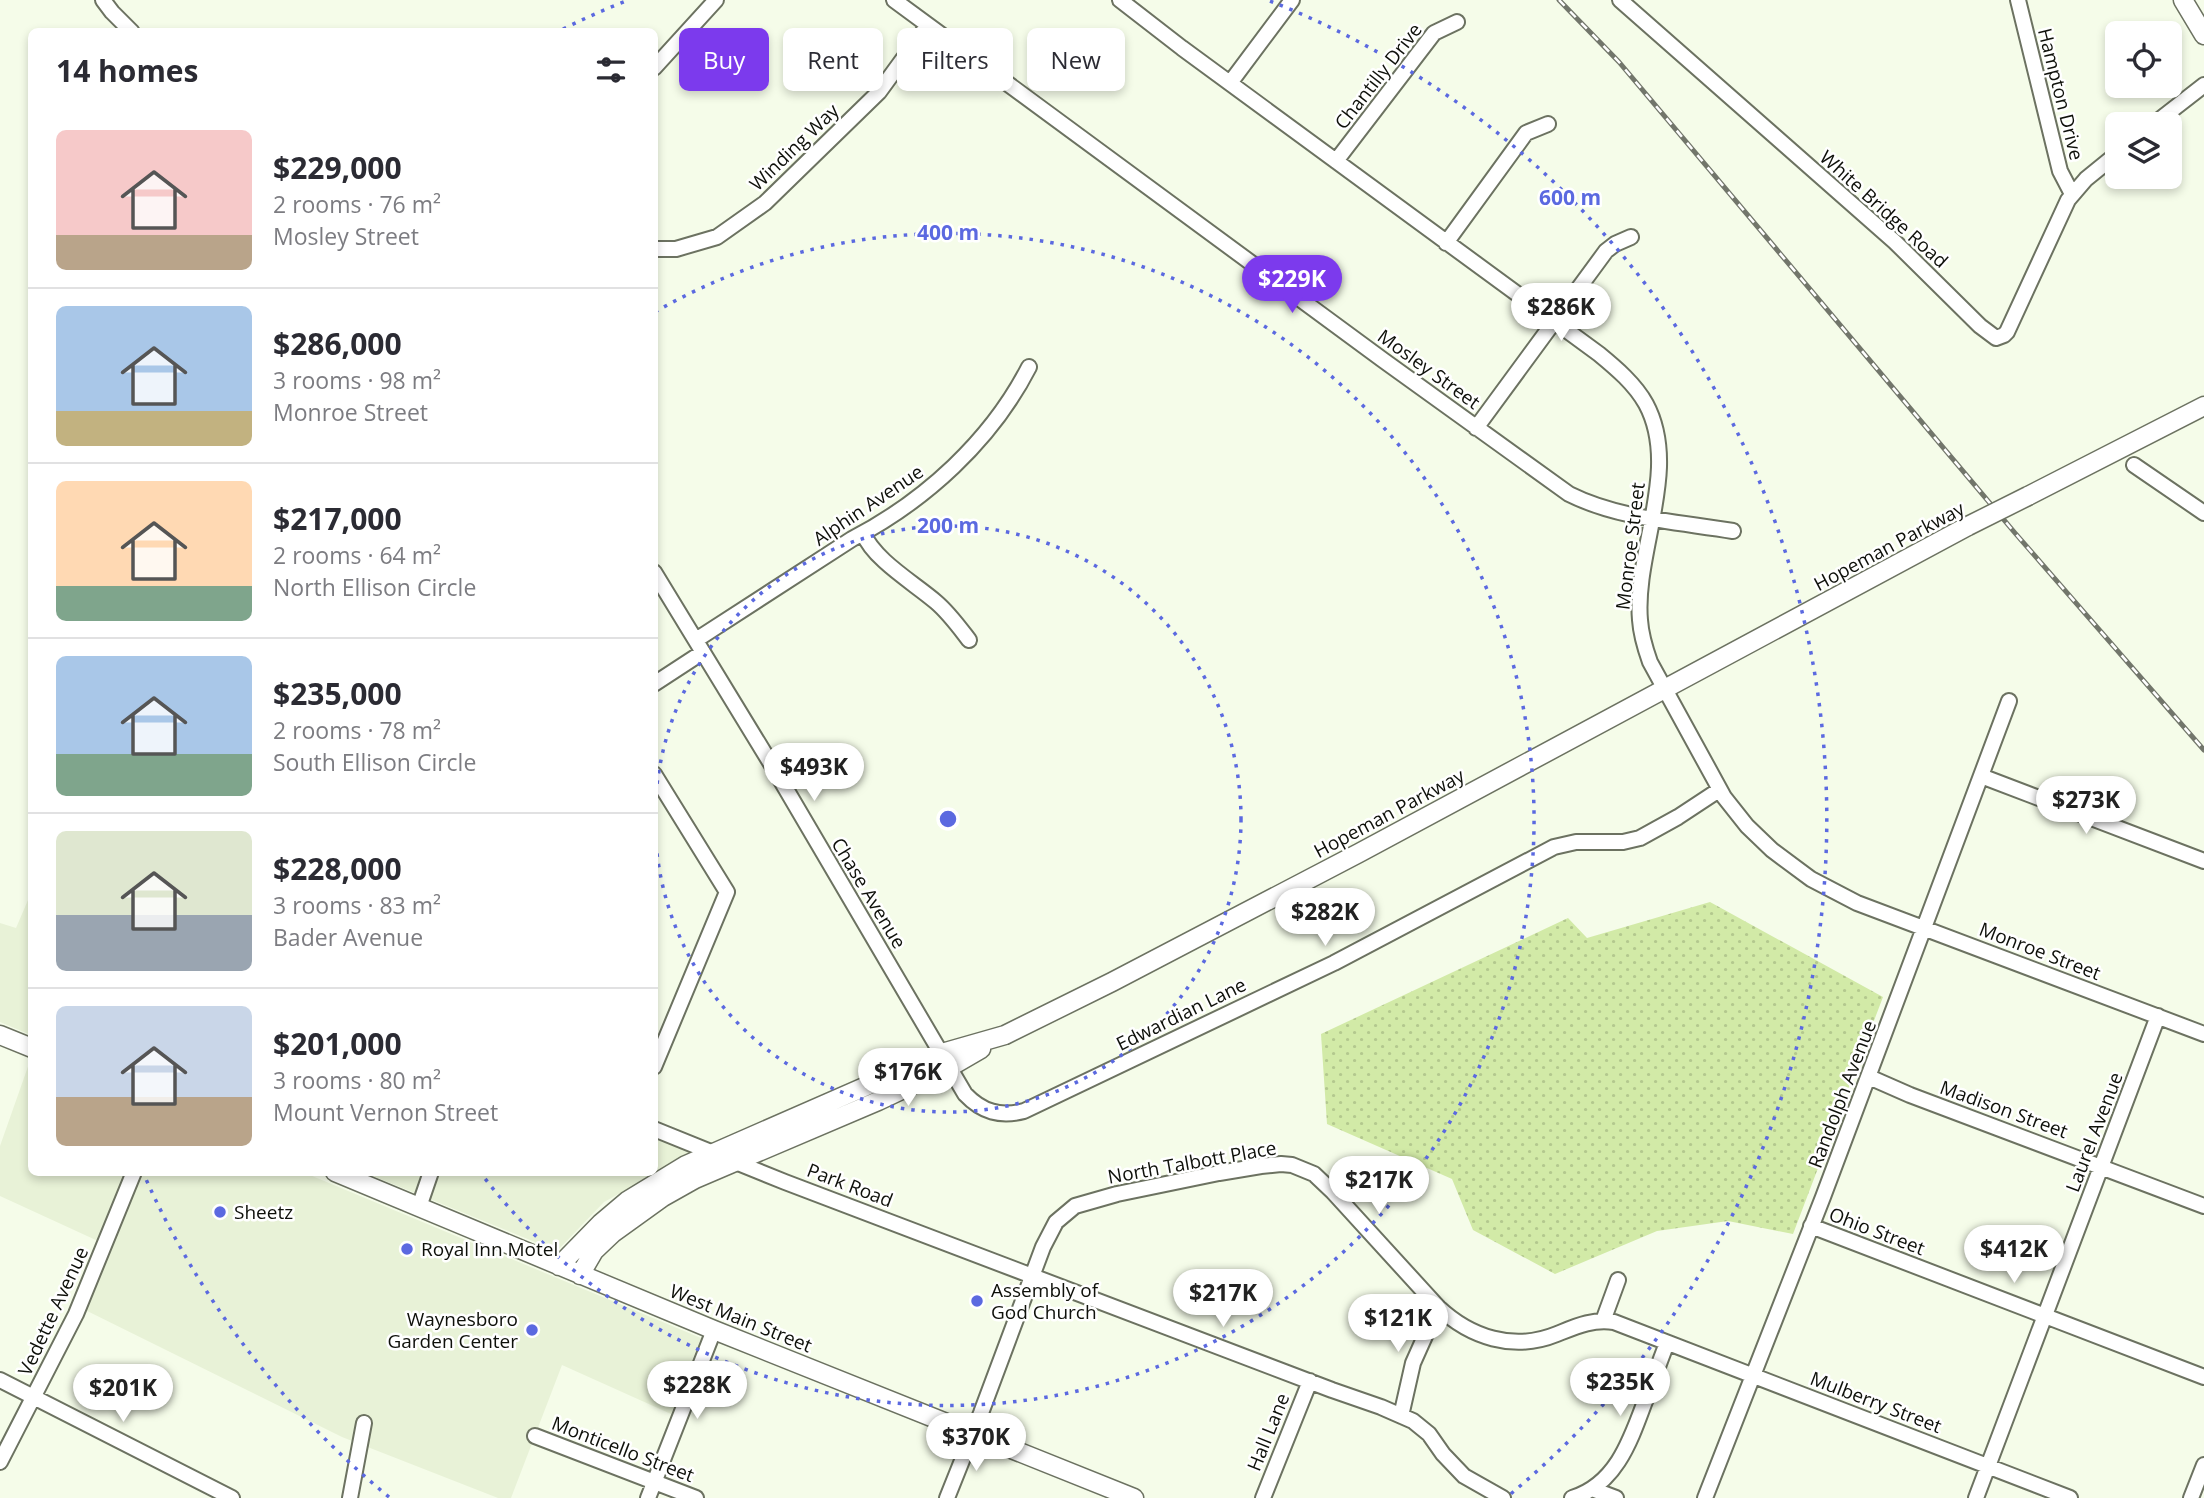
<!DOCTYPE html>
<html lang="en">
<head>
<meta charset="utf-8">
<style>
  body { margin:0; font-family:"Open Sans",sans-serif; background:#f7f7f7; color:#2b2b33; height:100vh; display:flex; flex-direction:column; font-size:26px; white-space:nowrap }
  * { box-sizing:border-box; margin:0 }
  p { font-size:23px; color:#7c7c81 }
  .icon { flex:none; width:38px; height:38px; fill:none; stroke:currentColor; stroke-width:2; stroke-linecap:round; stroke-linejoin:round }
  .map { position:relative; flex:1; overflow:hidden }
  .drawer { position:absolute; left:28px; top:28px; width:630px; height:1148px; display:flex; flex-direction:column; background:#fff; border-radius:10px; box-shadow:0 4px 10px #0003 }
  .drawer>* { flex:none }
  .banner { position:absolute; left:679px; top:28px; width:665px; height:63px; display:flex; gap:14px }
  .controls { position:absolute; left:2105px; top:21px; display:grid; gap:14px }
  .controls a { display:grid; place-items:center; width:77px; height:77px; border-radius:10px; background:#fff; box-shadow:0 4px 10px #0003; font-size:35px }
  .price { position:absolute; translate:-50% -60px; padding:0 16px; border-radius:24px; background:#fff; color:#222; font-size:23px; line-height:46px; filter:drop-shadow(0 2px 4px #0008) }
  .price::after { content:''; position:absolute; left:50%; top:42px; width:21px; height:16px; margin-left:-10px; background:inherit; clip-path:polygon(0 0,100% 0,50% 100%) }
  .price.current { background:#7c3aed; color:#fff }
  ul { padding:0; list-style:none }
  li { display:flex; align-items:center; gap:21px; height:175px; padding:0 28px }
  li+li { border-top:2px solid #e1e1e2 }
  li span { display:grid; place-items:center; flex:none; width:196px; height:140px; border-radius:10px; color:#555 }
  li>.icon { margin-inline-start:auto }
  span .icon { width:84px; height:84px; fill:#fffc; stroke-width:1 }
  li b { font-size:30px }
  h2 { display:flex; justify-content:space-between; align-items:center; height:84px; padding:0 28px; font-size:30px }
  .chip { padding:0 24px; border-radius:10px; background:#fff; box-shadow:0 4px 10px #0003; font-size:24px; line-height:63px }
  .chip.current { background:#7c3aed; color:#fff }
  .map>svg:first-child { display:block }
  .built { fill:#e8f2d7 }
  .green { fill:url(#green-dots) }
  .lines { fill:none; stroke-linecap:round; stroke-linejoin:round }
  .minor-casing { stroke:#6c7261; stroke-width:18 }
  .major-casing { stroke:#6c7261; stroke-width:21 }
  .minor { stroke:#fff; stroke-width:14 }
  .major { stroke:#fff; stroke-width:18 }
  .rail-casing { stroke:#72766b; stroke-width:5 }
  .rail { stroke:#fff; stroke-width:2.5; stroke-dasharray:8; stroke-linecap:butt }
  .major-bridge-casing { stroke:#6c7261; stroke-width:21; stroke-linecap:butt }
  .major-bridge { stroke:#fff; stroke-width:18 }
  .ring { fill:none; stroke:#5b69e0; stroke-width:3.5; stroke-dasharray:3.5 7 }
  .poi-dot { fill:#5b69e0; stroke:#fff; stroke-width:2.5 }
  .labels { text-anchor:middle; dominant-baseline:central; stroke-width:5; stroke-linejoin:round; paint-order:stroke }
  .street-label { font-size:19px; fill:#0e100a; stroke:#fff }
  .poi-label { font-size:19px; fill:#0e100a; stroke:#fff; text-anchor:start }
  .centre { fill:#5b69e0; stroke:#fff; stroke-width:3.5 }
  .ring-label { font-size:21px; text-anchor:middle; font-weight:bold; fill:#5b69e0; stroke:#fff; stroke-width:5; stroke-linejoin:round; paint-order:stroke }
</style>
</head>
<body>
<div class="map">
<svg width="2204" height="1498" viewBox="0 0 2204 1498">
  <defs>
    <pattern id="green-dots" width="8" height="8" patternUnits="userSpaceOnUse" patternTransform="scale(1.75)"><rect width="8" height="8" fill="#d2eaa7"/><path d="M2 2h.1M6 6h.1" fill="none" stroke="#b3c88e" stroke-width="1.8" stroke-linecap="round"/></pattern>
  </defs>
  <rect width="100%" height="100%" fill="#f5fce9"/>
  <path class="built" d="M31,893v142l-31,-13v-99l16,5z
    M31,1058l1,114 273,1 396,165 -30,76 -109,-49 -51,133h-13l-156,-61 -269,-133 25,-63 -98,-45v-50z
    M655,1137l38,16 -89,49 -47,49 -191,-78 288,-1z"/>
  <path class="green" d="M1710,902l173,95 -90,237 -65,-13 -71,10 -102,43 -82,-44 -21,-51 -125,-55 -6,-90 247,-116 19,20z"/>
  <g class="lines">
    <g class="minor-casing">
      <path id="minor" d="M103,0l9,12 20,20
        M894,0l489,360 186,134c50,25 110,28 164,37
        M1120,0l62,48 417,306c17,14 36,30 47,50 35,65 -12,148 -6,216 1,15 5,28 10,42l74,135 23,29 25,24 39,29 46,24 347,131
        M1620,0l275,242 85,84 16,12 8,-3 3,-3 61,-132 18,-21 32,-26
        M2018,0l42,171 12,23
        M654,68l62,-68
        M1230,83l62,-83
        M2154,124l50,-39
        M1336,161l98,-128 23,-11
        M1446,243l80,-110 22,-9
        M654,249h22l41,-12 48,-34 114,-111 49,-67
        M1476,428l130,-177 9,-7 16,-7
        M2134,465l70,48
        M863,533c11,27 51,50 73,69 13,11 23,25 33,38
        M654,572l122,200 189,322c17,18 35,23 59,17l310,-148 220,-116 22,-5h47l17,-4 38,-21 41,-27
        M696,640l156,-101c73,-38 139,-98 177,-172
        M654,684l49,-32
        M654,774l73,118 -73,175
        M1981,776l223,85
        M1869,1077l41,18 294,111
        M654,1129l131,53 547,208 49,17 32,14 16,13 14,20 21,22 39,22
        M419,1207l12,-35
        M1811,1226l393,151
        M1603,1321l15,-41
        M0,1380l232,118
        M1401,1416l12,-53 25,-56
        M535,1436l161,62
        M0,1462l76,-148 58,-142
        M1592,1489l24,9
        M350,1498l14,-75
        M648,1498l66,-168
        M947,1498l34,-85 62,-166 13,-25 19,-16 42,-12 102,-21 42,-7 20,-2 11,1 22,9 19,18 105,115c32,30 75,45 119,27 20,-8 35,-15 57,-12l456,176
        M1263,1498l47,-117
        M1572,1498c43,-13 58,-56 72,-94 8,-20 15,-41 23,-61
        M1705,1498l118,-301 186,-496
        M1976,1498l182,-482
        M2191,1498l13,-33"/>
    </g>
    <g class="major-casing">
      <path id="major" d="M2183,0l21,35
        M2028,496l176,-90
        M0,1035l32,13
        M335,1172l379,158 420,168
        M559,1266l42,-43 26,-22 59,-36 256,-112 63,-18 107,-53 247,-129 609,-327
        M580,1275l14,-24 19,-18 50,-36 32,-18 183,-78 72,-34 31,-18"/>
    </g>
    <use href="#minor" class="minor"/>
    <use href="#major" class="major"/>
    <g class="rail-casing">
      <path id="rail" d="M1559,0l60,62 396,471 189,217"/>
    </g>
    <use href="#rail" class="rail"/>
    <g class="major-bridge-casing">
      <path id="major-bridge" d="M1968,526l60,-30"/>
    </g>
    <use href="#major-bridge" class="major-bridge"/>
  </g>
  <g class="ring">
    <circle cx="948" cy="819" r="293"/>
    <path d="M655 312A586 586 0 1 1 483 1176"/>
    <path d="M389 1497A879 879 0 0 1 145 1177M563 29A879 879 0 0 1 626 1M1270 1A879 879 0 0 1 1507 1497"/>
  </g>
  <g class="poi-dot">
    <circle cx="220" cy="1212" r="7"/>
    <circle cx="407" cy="1249" r="7"/>
    <circle cx="977" cy="1301" r="7"/>
    <circle cx="532" cy="1330" r="7"/>
  </g>
  <g class="labels">
    <g class="street-label">
      <text transform="translate(1378 76) rotate(-52)">Chantilly Drive</text>
      <text transform="translate(2061 94) rotate(76)">Hampton Drive</text>
      <text transform="translate(794 147) rotate(-44)">Winding Way</text>
      <text transform="translate(1884 209) rotate(42)">White Bridge Road</text>
      <text transform="translate(1429 369) rotate(36)">Mosley Street</text>
      <text transform="translate(868 505) rotate(-34)">Alphin Avenue</text>
      <text transform="translate(1630 546) rotate(-83)">Monroe Street</text>
      <text transform="translate(1889 546) rotate(-28)">Hopeman Parkway</text>
      <text transform="translate(1389 813) rotate(-28)">Hopeman Parkway</text>
      <text transform="translate(869 893) rotate(59)">Chase Avenue</text>
      <text transform="translate(2040 951) rotate(21)">Monroe Street</text>
      <text transform="translate(1181 1014) rotate(-26)">Edwardian Lane</text>
      <text transform="translate(1842 1094) rotate(-69)">Randolph Avenue</text>
      <text transform="translate(2004 1109) rotate(20)">Madison Street</text>
      <text transform="translate(2094 1132) rotate(-69)">Laurel Avenue</text>
      <text transform="translate(1192 1162) rotate(-10)">North Talbott Place</text>
      <text transform="translate(850 1185) rotate(21)">Park Road</text>
      <text transform="translate(1877 1231) rotate(21)">Ohio Street</text>
      <text transform="translate(53 1311) rotate(-65)">Vedette Avenue</text>
      <text transform="translate(741 1318) rotate(22)">West Main Street</text>
      <text transform="translate(1876 1402) rotate(21)">Mulberry Street</text>
      <text transform="translate(1268 1432) rotate(-68)">Hall Lane</text>
      <text transform="translate(623 1449) rotate(21)">Monticello Street</text>
    </g>
    <g class="poi-label">
      <text x="234" y="1212">Sheetz</text>
      <text x="421" y="1249">Royal Inn Motel</text>
      <text x="991" y="1290">Assembly of<tspan x="991" dy="22">God Church</tspan></text>
      <text x="518" y="1319" text-anchor="end">Waynesboro<tspan x="518" dy="22">Garden Center</tspan></text>
    </g>
  </g>
  <circle cx="948" cy="819" r="10" class="centre"/>
  <g class="ring-label">
    <text x="1570" y="205">600 m</text>
    <text x="948" y="240">400 m</text>
    <text x="948" y="533">200 m</text>
  </g>
</svg>
<div class="controls">
<a><svg class="icon" aria-label="locate" viewBox="0 0 24 24"><circle cx="12" cy="12" r="6"/><path d="M12 2v4M12 18v4M2 12h4M18 12h4"/></svg></a>
<a><svg class="icon" aria-label="layers" viewBox="0 0 24 24"><path d="M12 4l9 5-9 5-9-5zM3 14l9 5 9-5"/></svg></a>
</div>
<b class="price current" style="left:1292px;top:315px">$229K</b>
<b class="price" style="left:1561px;top:343px">$286K</b>
<b class="price" style="left:814px;top:803px">$493K</b>
<b class="price" style="left:2086px;top:836px">$273K</b>
<b class="price" style="left:1325px;top:948px">$282K</b>
<b class="price" style="left:908px;top:1108px">$176K</b>
<b class="price" style="left:1379px;top:1216px">$217K</b>
<b class="price" style="left:2014px;top:1285px">$412K</b>
<b class="price" style="left:1223px;top:1329px">$217K</b>
<b class="price" style="left:1398px;top:1354px">$121K</b>
<b class="price" style="left:1620px;top:1418px">$235K</b>
<b class="price" style="left:697px;top:1421px">$228K</b>
<b class="price" style="left:123px;top:1424px">$201K</b>
<b class="price" style="left:976px;top:1473px">$370K</b>
<div class="banner">
<a class="chip current">Buy</a>
<a class="chip">Rent</a>
<a class="chip">Filters</a>
<a class="chip">New</a>
</div>
<section class="drawer">
<h2>14 homes<svg class="icon" aria-label="filters" viewBox="0 0 24 24"><path d="M4 7h16M4 17h16"/><circle cx="9" cy="7" r="2"/><circle cx="15" cy="17" r="2"/></svg></h2>
<ul>
<li><span style="background:linear-gradient(#f6c9c9 75%,#b9a48a 0)"><svg class="icon" aria-label="home" viewBox="0 0 24 24"><path d="M3 11l9-7 9 7M6 9v11h12V9"/></svg></span><div><b>$229,000</b><p>2 rooms · 76 m²</p><p>Mosley Street</p></div></li>
<li><span style="background:linear-gradient(#a9c7e8 75%,#c2b280 0)"><svg class="icon" aria-label="home" viewBox="0 0 24 24"><path d="M3 11l9-7 9 7M6 9v11h12V9"/></svg></span><div><b>$286,000</b><p>3 rooms · 98 m²</p><p>Monroe Street</p></div></li>
<li><span style="background:linear-gradient(#ffd9b3 75%,#7fa58c 0)"><svg class="icon" aria-label="home" viewBox="0 0 24 24"><path d="M3 11l9-7 9 7M6 9v11h12V9"/></svg></span><div><b>$217,000</b><p>2 rooms · 64 m²</p><p>North Ellison Circle</p></div></li>
<li><span style="background:linear-gradient(#a9c7e8 70%,#7fa58c 0)"><svg class="icon" aria-label="home" viewBox="0 0 24 24"><path d="M3 11l9-7 9 7M6 9v11h12V9"/></svg></span><div><b>$235,000</b><p>2 rooms · 78 m²</p><p>South Ellison Circle</p></div></li>
<li><span style="background:linear-gradient(#dfe7d0 60%,#9aa5b1 0)"><svg class="icon" aria-label="home" viewBox="0 0 24 24"><path d="M3 11l9-7 9 7M6 9v11h12V9"/></svg></span><div><b>$228,000</b><p>3 rooms · 83 m²</p><p>Bader Avenue</p></div></li>
<li><span style="background:linear-gradient(#c9d6e8 65%,#b9a48a 0)"><svg class="icon" aria-label="home" viewBox="0 0 24 24"><path d="M3 11l9-7 9 7M6 9v11h12V9"/></svg></span><div><b>$201,000</b><p>3 rooms · 80 m²</p><p>Mount Vernon Street</p></div></li>
</ul>
</section>
</div>
</body>
</html>
